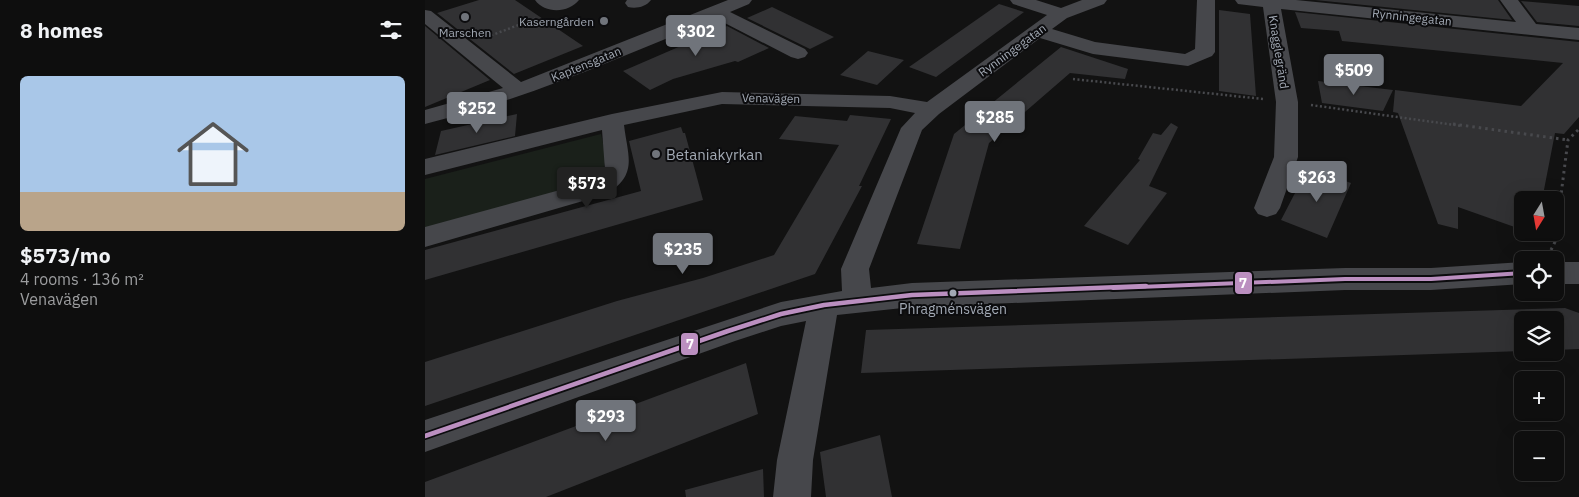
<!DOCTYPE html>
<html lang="en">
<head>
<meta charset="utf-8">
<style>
  body { margin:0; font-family:"IBM Plex Sans",sans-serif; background:#171717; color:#f1f3f6; height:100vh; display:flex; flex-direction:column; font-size:19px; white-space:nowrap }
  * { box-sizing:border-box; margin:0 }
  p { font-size:16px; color:#9b9c9e }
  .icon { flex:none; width:28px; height:28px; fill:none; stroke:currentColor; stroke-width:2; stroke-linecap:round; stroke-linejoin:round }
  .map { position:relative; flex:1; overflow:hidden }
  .sheet { display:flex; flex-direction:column; background:#0e0e0e; width:425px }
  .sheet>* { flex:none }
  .needle { width:32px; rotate:191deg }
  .controls { position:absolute; left:1089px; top:191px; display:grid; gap:10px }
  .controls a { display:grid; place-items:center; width:50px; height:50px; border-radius:8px; background:#0e0e0e; box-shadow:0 5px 20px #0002,0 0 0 1px #2e2e2e; font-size:25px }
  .price { position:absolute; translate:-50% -42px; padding:0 11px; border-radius:5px; background:#70747b; color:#fff; font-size:16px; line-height:32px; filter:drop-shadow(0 1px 2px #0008) }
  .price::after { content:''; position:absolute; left:50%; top:30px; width:15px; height:11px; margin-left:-8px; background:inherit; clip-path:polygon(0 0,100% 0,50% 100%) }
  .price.selected { background:#222; color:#fff }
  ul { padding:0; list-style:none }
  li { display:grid; align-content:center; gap:10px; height:265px; padding:0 20px }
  li span { display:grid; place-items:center; height:155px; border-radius:8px; color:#555 }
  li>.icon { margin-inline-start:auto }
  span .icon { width:90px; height:90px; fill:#fffc; stroke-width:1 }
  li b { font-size:21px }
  h2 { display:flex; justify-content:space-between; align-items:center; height:60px; padding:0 20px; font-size:21px }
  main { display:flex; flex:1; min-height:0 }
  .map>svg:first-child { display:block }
  .green { fill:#1a201a }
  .building { fill:#313133 }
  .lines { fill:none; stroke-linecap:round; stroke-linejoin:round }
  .path-far1 { stroke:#48494d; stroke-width:2.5; stroke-dasharray:2 2.5; stroke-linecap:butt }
  .path { stroke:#48494d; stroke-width:3; stroke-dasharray:2.5 4; stroke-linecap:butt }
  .minor { fill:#46474b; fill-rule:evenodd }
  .bus-1-far1-casing { stroke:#0c0c0e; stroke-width:8 }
  .bus-1-casing { stroke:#0c0c0e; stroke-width:8 }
  .bus-1-far1 { stroke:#bb8fc0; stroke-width:4 }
  .bus-1 { stroke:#bb8fc0; stroke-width:4.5 }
  .poi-dot { fill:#70747b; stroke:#0c0c0e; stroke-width:2 }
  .bus-dot { fill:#a2a9b4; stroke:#0c0c0e; stroke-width:2 }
  .labels { text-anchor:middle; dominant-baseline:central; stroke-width:4; stroke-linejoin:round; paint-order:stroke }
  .far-street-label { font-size:12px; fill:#a2a9b4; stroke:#0c0c0e }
  .far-poi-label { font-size:12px; fill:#a2a9b4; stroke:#0c0c0e; text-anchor:end }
  .bus-label { font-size:14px; fill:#a2a9b4; stroke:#0c0c0e }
  .poi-label { font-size:15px; fill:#a2a9b4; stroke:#0c0c0e; text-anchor:start }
  .line-badge { stroke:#0c0c0e; stroke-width:2 }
  .badge-label { font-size:14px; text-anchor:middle; font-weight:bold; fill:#fff }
</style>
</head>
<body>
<main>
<section class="sheet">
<h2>8 homes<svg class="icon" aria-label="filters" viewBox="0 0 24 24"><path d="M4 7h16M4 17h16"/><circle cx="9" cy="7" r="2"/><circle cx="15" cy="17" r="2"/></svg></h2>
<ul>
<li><span style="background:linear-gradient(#a9c7e8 75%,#b9a48a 0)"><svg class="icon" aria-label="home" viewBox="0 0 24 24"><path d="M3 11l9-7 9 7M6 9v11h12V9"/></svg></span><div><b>$573/mo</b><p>4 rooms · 136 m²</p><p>Venavägen</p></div></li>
</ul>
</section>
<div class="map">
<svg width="1154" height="497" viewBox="0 0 1154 497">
  <rect width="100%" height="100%" fill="#121212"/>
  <path class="green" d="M176,134c7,32 8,35 -19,54l-157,40v-49z"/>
  <path class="building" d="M54,0h36l68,46 -69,28 -77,-61z
    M890,0h183l14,20z
    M1096,1l58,5v20l-42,-4z
    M574,4l25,8 -88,65 -27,-10z
    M347,7l62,30 -24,12 -63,-31z
    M794,10l31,4 6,82 -37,-5z
    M870,12l284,30v75l-15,17 -9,-1 -13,67h-19v30l-65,-23v22l-20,-5 -40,-111 -5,-1 2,-22 126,16 42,-43 -221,-22 -3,-10 -38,-3z
    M0,26l65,54 -65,27z
    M302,26l42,22 -31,14 -3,-1 -62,18 -23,11 -27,-19z
    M636,47l67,22 -3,10 -55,-6 -81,70 -29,106 -43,-5 37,-110z
    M443,51l36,9 -27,25 -37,-10z
    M893,81l75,9 -10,21 -61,-8z
    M92,114l-2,22 -80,19 6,-24z
    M425,115l41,4 -32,67h3l-47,88 -390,132v-44l192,-61 86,-23 71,-23 65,-110 -60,-6 16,-23 52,5z
    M746,123l7,4 -29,59 18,7 -39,52 -44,-19 56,-66 -2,-1 15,-26 8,2z
    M256,127l2,6h2l18,67 -278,80v-30l216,-59 -12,-50z
    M883,168l43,15 -24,55 -46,-18z
    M1140,308l14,5v36l-24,1v-30h-32v31l-662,22 5,-43z
    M321,363l12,51 -212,83h-121v-15z
    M455,435l12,62h-66l-6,-45z
    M338,469l1,28h-78l-1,-7z"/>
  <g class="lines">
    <path class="path-far1" d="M62,37l50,-19
      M648,79l190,20
      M886,105l151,21"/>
    <path class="path" d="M1028,124l115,16
      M1126,250l4,-8 13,-102 11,-11"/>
    <path class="minor" d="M110,0h44c-10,13 -34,14 -44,0z
      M202,0h24c-5,7 -15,9 -23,7l-3,-4z
      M303,0h24l-3,4 -19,8 75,37 3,4 -3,4 -7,2 -7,-2 -76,-39c-95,40 -189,81 -290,106v-14l78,-22 -78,-64v-14l6,1 90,71z
      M585,0h26l25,8 21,-8h25l-3,4 -37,14 -15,11 43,13 90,12 10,-5 2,-49h18v52l-3,4 -24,10 -95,-12 -53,-16 -101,76 -17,16 -53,139 2,19 41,-5 433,-15h86l92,-6v22l-92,6h-86l-433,17 -75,8 -24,145 -2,37h-38l4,-37 29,-139 -25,5 -46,15 -310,111v-32l356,-118 61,-11 -1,-22 60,-141 14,-15 -25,-5 -168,-4 -98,21c4,32 14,49 -17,69l-182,53v-20l164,-45 13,-8 3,-4 -3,-40 -177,45v-16l187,-45 110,-22 168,4 37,6 120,-87 -34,-11z
      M810,0h61l220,22 -16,-22h18l18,24 43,4v12l-298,-31 17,93v55l-18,51 -4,6 -9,3 -9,-3 -4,-6 20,-51 2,-55 -13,-95 -25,-3z
      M1130,262h24v22h-24z"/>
    <g class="bus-1-far1-casing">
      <path id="bus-1-far1" d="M688,288l232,-9h86l92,-6"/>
    </g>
    <g class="bus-1-casing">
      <path id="bus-1" d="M0,436l303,-105 53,-17 43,-9 88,-10 234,-9"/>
    </g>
    <use href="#bus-1-far1" class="bus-1-far1"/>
    <use href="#bus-1" class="bus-1"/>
  </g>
  <g class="poi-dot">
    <circle cx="40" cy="17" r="5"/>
    <circle cx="179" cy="21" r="5"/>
    <circle cx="231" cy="154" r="5"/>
  </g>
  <circle class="bus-dot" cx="528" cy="293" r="4.5"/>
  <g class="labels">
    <g class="far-street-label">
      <text transform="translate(987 17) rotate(6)">Rynningegatan</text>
      <text transform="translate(587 50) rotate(-36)">Rynningegatan</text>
      <text transform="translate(854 52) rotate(81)">Knagglegränd</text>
      <text transform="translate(161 64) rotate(-22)">Kaptensgatan</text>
      <text transform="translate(346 98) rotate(1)">Venavägen</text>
    </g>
    <g class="far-poi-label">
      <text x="169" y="21">Kaserngården</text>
      <text x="40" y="32" text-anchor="middle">Marschen</text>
    </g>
    <g class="bus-label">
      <text x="528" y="309">Phragménsvägen</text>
    </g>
    <g class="poi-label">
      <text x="241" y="154">Betaniakyrkan</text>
    </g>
  </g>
  <g class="line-badge">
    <rect x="809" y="271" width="19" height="24" rx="5" fill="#bb8fc0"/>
    <rect x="255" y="332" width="19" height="24" rx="5" fill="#bb8fc0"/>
  </g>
  <g class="badge-label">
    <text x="818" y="288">7</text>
    <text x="265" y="349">7</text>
  </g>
</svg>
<div class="controls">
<a><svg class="needle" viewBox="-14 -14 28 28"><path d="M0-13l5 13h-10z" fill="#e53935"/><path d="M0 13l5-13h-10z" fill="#9b9c9e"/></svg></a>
<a><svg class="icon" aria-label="locate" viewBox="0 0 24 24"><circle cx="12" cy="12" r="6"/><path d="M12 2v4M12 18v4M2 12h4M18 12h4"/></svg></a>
<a><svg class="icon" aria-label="layers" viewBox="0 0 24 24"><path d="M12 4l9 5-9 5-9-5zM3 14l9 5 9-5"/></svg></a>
<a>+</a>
<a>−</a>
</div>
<b class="price" style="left:271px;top:57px">$302</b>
<b class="price" style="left:929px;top:96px">$509</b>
<b class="price" style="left:52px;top:134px">$252</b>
<b class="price" style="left:570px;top:143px">$285</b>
<b class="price" style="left:892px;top:203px">$263</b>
<b class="price selected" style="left:162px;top:209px">$573</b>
<b class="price" style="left:258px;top:275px">$235</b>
<b class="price" style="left:181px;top:442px">$293</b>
</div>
</main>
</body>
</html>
